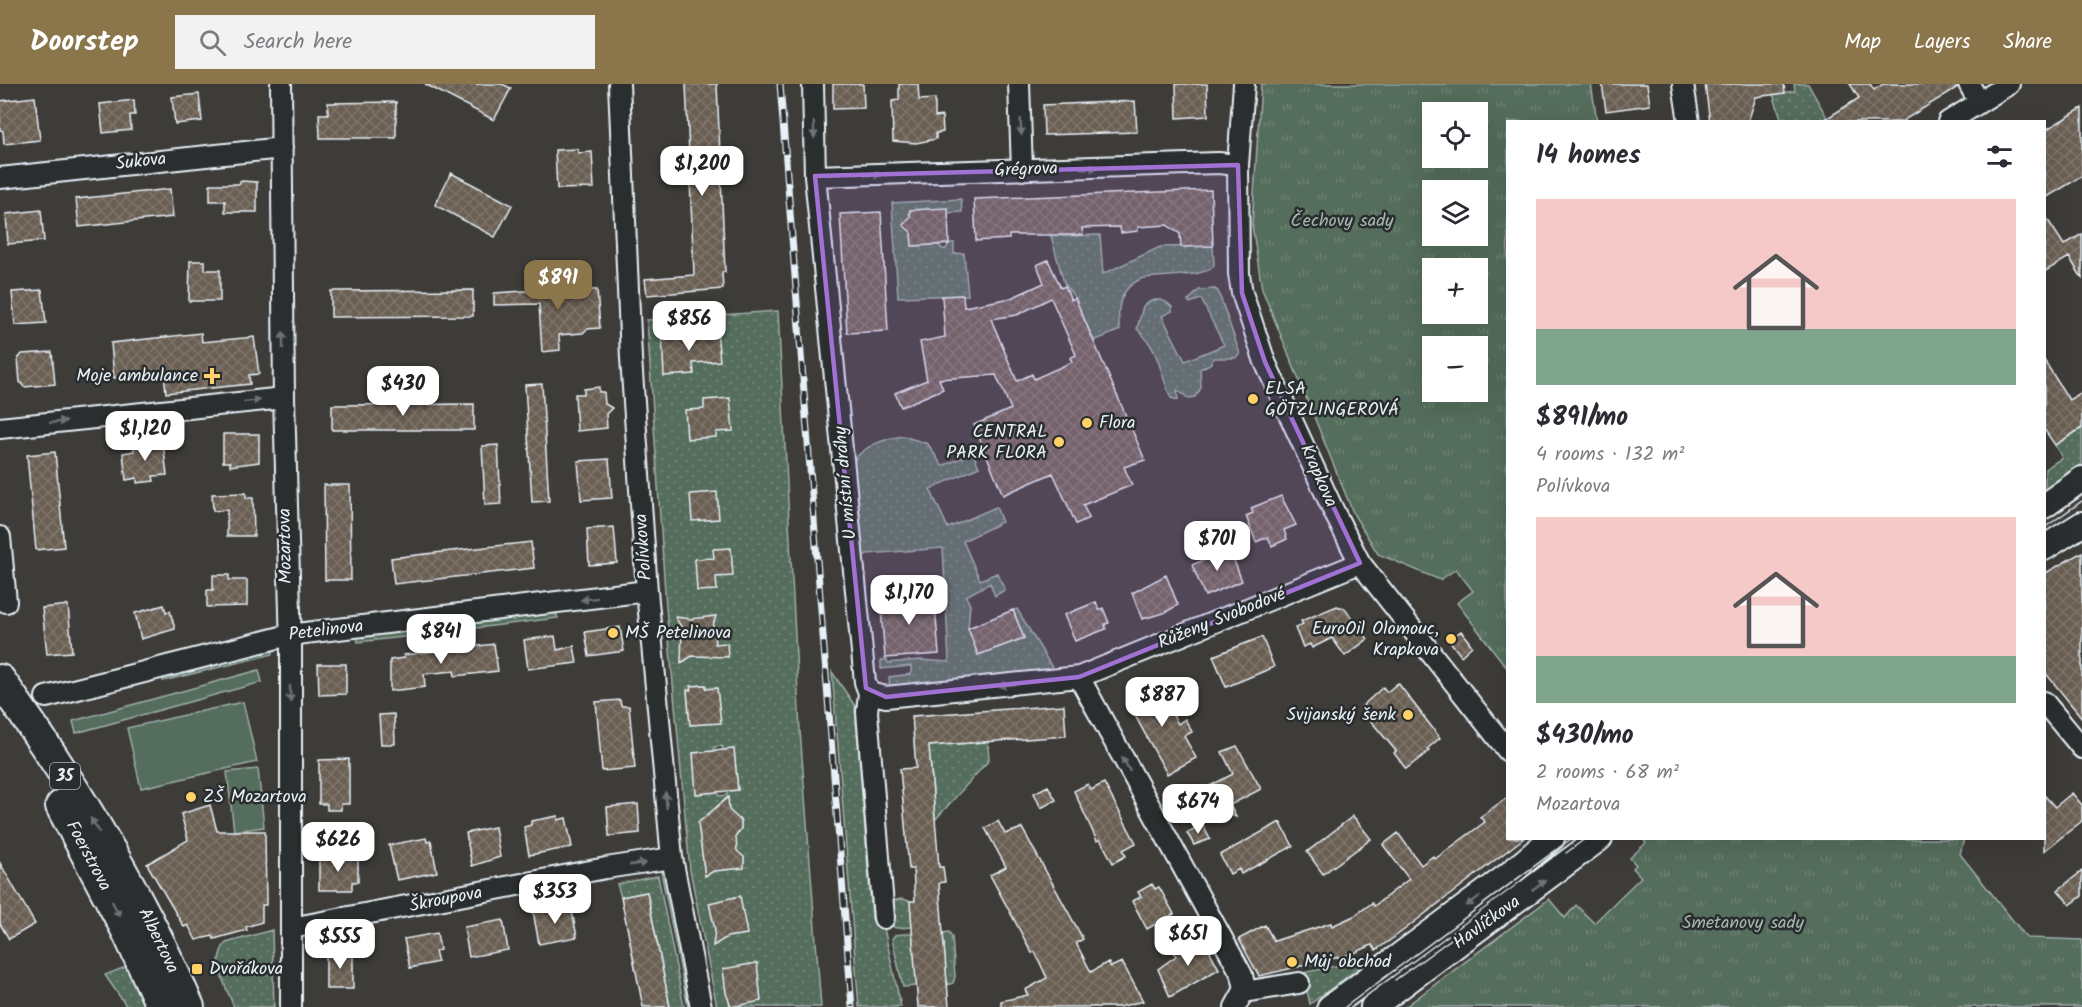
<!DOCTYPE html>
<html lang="en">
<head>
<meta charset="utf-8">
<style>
  body { margin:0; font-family:Kalam,sans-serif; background:#f2f2f3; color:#2b2b33; height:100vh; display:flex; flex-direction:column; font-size:22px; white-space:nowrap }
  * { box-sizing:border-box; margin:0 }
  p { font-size:20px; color:#7c7c81 }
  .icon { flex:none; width:33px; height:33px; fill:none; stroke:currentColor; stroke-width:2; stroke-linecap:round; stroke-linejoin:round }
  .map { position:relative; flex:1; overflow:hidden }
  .drawer { position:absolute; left:1506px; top:36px; width:540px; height:720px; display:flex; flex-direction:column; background:#fff; border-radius:0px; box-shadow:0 6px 24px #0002 }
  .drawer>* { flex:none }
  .tools { position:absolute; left:1422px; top:18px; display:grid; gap:12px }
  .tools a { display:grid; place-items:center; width:66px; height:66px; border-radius:0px; background:#fff; box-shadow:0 6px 24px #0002; font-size:30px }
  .price { position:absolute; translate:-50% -51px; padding:0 14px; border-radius:12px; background:#fff; color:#222; font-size:20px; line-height:39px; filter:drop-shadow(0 2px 3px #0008) }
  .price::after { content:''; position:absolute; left:50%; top:36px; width:18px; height:14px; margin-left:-9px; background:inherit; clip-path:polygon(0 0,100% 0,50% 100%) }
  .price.active { background:#8a764a; color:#fff }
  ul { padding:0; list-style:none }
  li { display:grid; align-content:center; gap:12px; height:318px; padding:0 30px }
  li span { display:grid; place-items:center; height:186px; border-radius:0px; color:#555 }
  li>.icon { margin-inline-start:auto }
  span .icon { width:108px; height:108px; fill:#fffc; stroke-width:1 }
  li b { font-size:26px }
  h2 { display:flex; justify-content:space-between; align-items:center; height:72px; padding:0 30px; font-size:26px }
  header { display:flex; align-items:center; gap:36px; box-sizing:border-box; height:84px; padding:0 30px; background:#8a764a; color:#fff }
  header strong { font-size:28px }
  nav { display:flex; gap:33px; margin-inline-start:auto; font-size:21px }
  .search { width:420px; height:54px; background:#f2f2f3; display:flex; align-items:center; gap:15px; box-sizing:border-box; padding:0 21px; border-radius:0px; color:#7c7c81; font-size:22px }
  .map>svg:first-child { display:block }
  .grass { fill:url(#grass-dots); stroke:#9eafaa; stroke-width:1.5; fill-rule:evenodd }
  .park { fill:url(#park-tufts); stroke:#9eafaa; stroke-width:1.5; fill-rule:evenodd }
  .pitch { fill:#546d5b; stroke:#9eafaa; stroke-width:1.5 }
  .building { fill:url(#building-cross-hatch); stroke:#e8f1f8; stroke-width:1.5; fill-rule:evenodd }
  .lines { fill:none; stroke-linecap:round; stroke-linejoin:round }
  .minor-casing { stroke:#e8f1f8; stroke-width:24 }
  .tertiary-casing { stroke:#e8f1f8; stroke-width:28 }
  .primary-casing { stroke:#e8f1f8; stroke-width:34 }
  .minor { stroke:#2a2d2e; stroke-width:20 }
  .tertiary { stroke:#2a2d2e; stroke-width:24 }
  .primary { stroke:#2a2d2e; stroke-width:30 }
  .tram { stroke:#e8f1f8; stroke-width:1.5 }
  .rail-casing { stroke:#e8f1f8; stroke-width:7 }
  .rail { stroke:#2a2d2e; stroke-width:4.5; stroke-dasharray:14; stroke-linecap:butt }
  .oneway { fill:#6c7275 }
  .marked { fill:#a171d3; fill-opacity:0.2; stroke:#a171d3; stroke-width:4.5; stroke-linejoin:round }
  .poi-dot { fill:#ffd166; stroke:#2a2d2e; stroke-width:2 }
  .labels { text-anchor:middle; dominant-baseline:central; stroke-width:5; stroke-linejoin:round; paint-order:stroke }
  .shield { fill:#2a2d2e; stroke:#afb6bb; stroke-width:1.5 }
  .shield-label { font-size:16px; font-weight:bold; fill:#e8f1f8 }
  .street-label { font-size:18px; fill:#e8f1f8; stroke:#2a2d2e }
  .park-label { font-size:18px; fill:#a5b6b1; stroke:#2a2d2e }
  .poi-label { font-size:18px; fill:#e8f1f8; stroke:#2a2d2e; text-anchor:start }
</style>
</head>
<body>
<header>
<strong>Doorstep</strong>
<div class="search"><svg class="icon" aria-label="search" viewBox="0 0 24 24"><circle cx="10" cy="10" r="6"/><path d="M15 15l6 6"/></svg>Search here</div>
<nav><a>Map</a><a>Layers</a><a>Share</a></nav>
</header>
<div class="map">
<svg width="2082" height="923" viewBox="0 0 2082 923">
  <defs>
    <pattern id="grass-dots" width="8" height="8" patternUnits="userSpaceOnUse" patternTransform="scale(1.5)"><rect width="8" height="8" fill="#546d5b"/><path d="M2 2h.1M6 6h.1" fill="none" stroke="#6d8273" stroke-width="1.8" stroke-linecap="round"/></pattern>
    <pattern id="park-tufts" width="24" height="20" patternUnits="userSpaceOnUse" patternTransform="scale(1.5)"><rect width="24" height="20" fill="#546d5b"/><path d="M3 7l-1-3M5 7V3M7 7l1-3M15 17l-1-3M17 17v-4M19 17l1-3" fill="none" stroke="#6d8273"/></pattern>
    <pattern id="building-cross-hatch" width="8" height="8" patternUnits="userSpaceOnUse" patternTransform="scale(1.5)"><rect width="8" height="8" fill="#6b5e52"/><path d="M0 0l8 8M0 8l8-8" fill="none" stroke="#80766c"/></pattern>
  </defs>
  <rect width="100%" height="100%" fill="#3e3c39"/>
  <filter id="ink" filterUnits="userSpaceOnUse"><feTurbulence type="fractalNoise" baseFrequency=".0167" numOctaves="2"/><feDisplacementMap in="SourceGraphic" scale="12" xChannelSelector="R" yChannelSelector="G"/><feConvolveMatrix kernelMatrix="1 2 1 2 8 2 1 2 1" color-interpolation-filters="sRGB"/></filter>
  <g filter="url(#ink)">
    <path class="grass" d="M1794,0h14l21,37h-47l-9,-27 22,-3z
      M961,115l1,13 -14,1 -1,-4 -37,1 2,36 27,-1 3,4h4l3,-6h5v11l10,-1 4,42 -70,2 -6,-94z
      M1049,145h7l1,7 43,-1 3,39 57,-27 53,-1 1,20 -5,4 -14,4 -52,4c-23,9 -27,30 -23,52l-26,11 -19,-43 -11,-15z
      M1215,205l3,2 22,63 -5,4h-21l-4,6 -10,5 1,19 -6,9 -7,1 -11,-8 1,10 -7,-2c-12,-26 -10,-47 -34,-69l6,-23c10,-8 20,-9 29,1v4l-10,5 23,45 39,-16 -23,-46 -11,4 -2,-2 11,-11z
      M778,227l22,420 21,276h-104l-27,-137 -24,-263 -19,-287zM705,601l1,4 11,-1 3,34 -30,3 -3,-34 4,-1v-4zM722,662l1,4 11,-1 4,41 -11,1v4l-8,1 -1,-4 -21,2 -4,-41 21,-2v-4zM702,735l39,2v7l-6,5 2,21 7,3v8l-3,3 -37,3 -5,-47z
      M2082,344v36l-37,26v-21l17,-11 -7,-13z
      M903,352l25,8 14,22 31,-13 6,14 -49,22 18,39 48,-21 6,15 -39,19 17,39 17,-7 8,17 -10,6 -5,-13 -24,13 4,9 -2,23 10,27 46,-17 -11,-28 4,-1 37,62 -164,21 -1,-15 22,-3v-8l-30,3v-9h6l1,3 31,-3 30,2 -6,-114 -76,6 -5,3 -11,-93c13,-19 30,-24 52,-28z
      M555,527l3,7 -114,14 -1,-7z
      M424,544l-2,7 -64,7 -1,-6z
      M273,564v6l-110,27v-4z
      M832,588l23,34 17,213h10l19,88h-42z
      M988,658l1,18 -54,60 -4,-53 -6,-21z
      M660,783l5,4 28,136h-5z
      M658,792l26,131h-14l-23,-115 -26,5 -4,-13z
      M902,815l8,2 2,26 -16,1 -7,-3 3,-24z
      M272,846l2,77h-40c-8,-21 -24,-45 -8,-64z
      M949,848l3,5 3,40 -2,6 -6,2 -4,-52z
      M912,849l5,53 -14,1 -11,-48 3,-4z
      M1372,874l-62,46 -7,-31z
      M128,882l16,41h-17l-22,-32z"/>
    <path class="park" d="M1261,0h330l6,37 -89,1 -1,546 -50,-65 16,-12 -17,-22 -16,11 -62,-26 -24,-39 -92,-226 -10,-64zM1432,28h46v46h-46zM1432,106h46v46h-46zM1432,184h46v46h-46zM1432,262h46v46h-46z
      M1643,755h321l-4,15 67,84 55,2v67h-677l144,-108 16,19 11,-13 18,18 47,-46 -8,-9 3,-3 -6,-7 16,-15z"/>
    <path class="pitch" d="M259,586l3,12 -186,51 -3,-12z
      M243,618l14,60 -116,26 -14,-60z
      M258,685l6,58 -30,4 -7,-59z"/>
    <path class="building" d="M425,0h77l9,4 -17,32z
      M686,0h31l8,188h-3l1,17 -76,6 -2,-16 49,-4z
      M833,0h30l1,24 -31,1z
      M899,0h19l1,16 16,-1v18l7,-1 1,16 -7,1v6l-20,4 -23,-2 -1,-40 7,-1z
      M1176,0h31l1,32 -31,2z
      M1602,0h45l3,21 -44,6z
      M1705,0h79l1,9 -29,4 -8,25h-38z
      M1850,0h20l4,6 9,-6h74l1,3 -57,35h-80l38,-24z
      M199,10l3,27 -27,3 -3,-27z
      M35,13l5,43 -36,4 -1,-13 -3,-1v-29z
      M134,16l1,15h-5l1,15 -28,3 -3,-29z
      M1135,17l2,31 -93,3 -1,-30z
      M396,18v36h-76l-1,-24h9v-11z
      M2082,24v68l-38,23v-68z
      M578,65v4l14,-1 2,36 -37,1 -2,-39z
      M451,89l61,32 -17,32 -60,-32z
      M240,97l17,1v30h-32v-11h-15v-17h30z
      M170,105l3,28 -94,10 -3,-28z
      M1211,106l2,56 -32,1 -1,-13 -13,-9 -29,2v4l-17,2 -1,-6 -38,1 1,7h-74v4l-33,2 -2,-42z
      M948,124l1,36 -37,2 -1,-14 -8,-7 7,-8v-7z
      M41,126l3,31 -36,3 -2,-30z
      M881,128l7,119 -41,2 -7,-119z
      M2044,130l20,31 18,-11v44l-13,-21 -25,15z
      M1048,176l13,28 4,-2 6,14 4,-2 70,162 -21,7 8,18 -49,20 6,13 -13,6 -23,-51 -50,22 -29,-70 37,-16 -15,-34 -57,4 4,10 -42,18 -6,-14 32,-13 -7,-38 25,-5 -3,-41 21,-1 1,12 47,-9 33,-15 -7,-18zM1051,214l25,57 -6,3 2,4 -38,17 -2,-5 -15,7 -26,-62 26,-4z
      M190,177h15v9h15v31h-31z
      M590,203l1,3h6l3,38 -13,1 -4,4 -24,2 1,15 -18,2 -3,-48 -45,1v-12z
      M42,206l4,33 -31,2 -3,-33z
      M473,206v26l-142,1v-26z
      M717,247l3,30 -27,2 1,11 -30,2 -2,-41z
      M201,249l1,9 52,-5 5,37 -10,1 1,9 -84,9 -2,-20 -50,5 -3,-35z
      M52,268l3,32 -31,3 -4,-5 -2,-23 4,-5z
      M2044,276l25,40 13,-8v36l-27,17 -11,-16z
      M542,300l7,117 -17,1 -7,-117z
      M599,303v5h5l1,12 7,4 -6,6 1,14 -30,3 -2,-37h9v-5z
      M730,314l3,33 -17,1v5l-29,2 -2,-29 19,-1v-9z
      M474,320v26h-142v-25z
      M223,350h36v28l-29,4v-4h-7z
      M163,358l4,33 -14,1 1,5 -17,2v-5l-11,2 -3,-27 11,-2v-6z
      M498,361l3,59 -16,1 -3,-59z
      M55,368l9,95 -28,3 -9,-95z
      M609,375l3,39 -31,2 -3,-39z
      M324,401h26l1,95h-26z
      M717,408l2,27 -27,2 -2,-27z
      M246,409v5h7l1,38h-27v-26l-14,1 -1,-17z
      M1281,412l15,29 -12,5 3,9 -15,7 -4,-9 -12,5 -10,-26 7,-3 -2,-5z
      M614,443l3,36 -28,2 -2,-36z
      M531,458l3,26 -140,16 -3,-26z
      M1228,461l14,36 -37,15 -13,-31 21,-9 -1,-4z
      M731,464l2,28 -17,1 1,13 -20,1 -2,-32 19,-1 -1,-9z
      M2082,468v166l-38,-47v-97z
      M213,491h16v5h18v26l-40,1v-17h6z
      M1166,491l12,30 -14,8 -22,6 -10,-26z
      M934,510l5,60 -54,4 -5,-60z
      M1096,518l3,8 4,-2 6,15 -4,1 1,5 -31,12 -11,-26z
      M68,521l4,47 -25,2 -5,-46z
      M164,521l2,7 4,-1 5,18 -34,10 -6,-26z
      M1337,522l8,3 23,30 -23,17 -13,-18 -20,10 -2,-4 -7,3 -8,-19 8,-4 -2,-3z
      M1013,526l11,28 -46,17 -10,-27z
      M716,532l-3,9 2,19 12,-1 1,14 -36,-1 -11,7 1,-35 -7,-11 16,2z
      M620,543l4,24 -35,5 -4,-24z
      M1461,547l11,15 -11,10 -12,-16z
      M555,552l2,14 17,-4 3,17 -49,6 -4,-29z
      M1262,553l12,30 -48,20 -13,-31z
      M494,560l4,27 -43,5 -1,-5 -30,3 1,13 -35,4v-31l14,-2v-3z
      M318,580h28v30l-27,1z
      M1155,598l23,42 7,-5 7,13 -8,4 12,22 -29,16 -41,-75 8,-9h6z
      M1398,599l42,55 -13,11 2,2 -23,18 -12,-16 2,-2 -36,-43 23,-21 4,5z
      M706,601v4l11,-1 4,35 -31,2 -3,-35h4l-1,-4z
      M620,616l1,6h8l6,62 -33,3 -6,-69z
      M1064,621l2,31 -137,10 10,121h4l2,15 -6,1 10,124h-31l-8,-106h5l-2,-32h-4l-9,-100 16,-1 -4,-52z
      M394,630l1,30h-14l-2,-29z
      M1237,662l24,43 -31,16 6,12 -35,-15 -5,-9 37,-19 -11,-22z
      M734,665l4,41 -42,4 -3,-41z
      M349,675v45h-8v6h-14v-6h-8v-44z
      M1104,699l32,60 -13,7 3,6 -13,7 -13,-24 -3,2 -23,-50 14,-7 3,6z
      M1048,702l8,14 -15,8 -7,-15z
      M2072,709l10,12v16l-38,30v-56l11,12z
      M728,713l1,13 12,11v8l-5,7 1,15 7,6v11l-30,3 -9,5 -7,-53z
      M1508,713v41h16l-128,98 -20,14 -4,-5 -20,9 -93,22 -20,-37 26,-14 9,16 57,-18 1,3 22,-10 18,-13 2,3 35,-27 -26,-34 15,-12 23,32 12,-9 2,3 50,-37 -5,-5z
      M638,720l2,29 -31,3 -2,-29z
      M210,721l7,26h48l1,74h-4v17l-16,5 1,3 -33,9 -1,-3 -17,4 -8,-15 -4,2 -37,-63 41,-24 -7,-26z
      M558,732v4l8,-2 6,29 -43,8 -5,-28 7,-2v-4z
      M1353,732l18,23 -48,35 -16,-22z
      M998,737l7,13 17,-6 61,111 -7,4 15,29 17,-10 3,5 11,-5 21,39 -24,6h-118v-6l27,-6 -3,-5 22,-12 -12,-26 -3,1 -42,-78 16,-8 -21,-39z
      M1280,738l13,24 -52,28 -2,-5 -9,5 -10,-19z
      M1202,740l8,15 -16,6 -7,-12z
      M495,743l5,30 -28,9 -6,-33z
      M426,754l1,4 4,-1 6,31 -40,8 -8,-35z
      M319,772h39v26h-6v8h-33z
      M0,779l35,61 -26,15 -9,-15z
      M2082,787v25l-12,9 -12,-15z
      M1152,800l3,5 4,-2 15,27 -27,15 -15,-28 9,-4 -3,-5z
      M647,808l23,115h-27l-22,-110z
      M740,812l7,38 -20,3 -14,9 2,-16 -6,-27z
      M571,822l6,31 -38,7 -6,-33z
      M503,836l5,30 -39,7 -5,-30z
      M437,849l3,17 -5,1 3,11 -28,6 -6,-29z
      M1202,853l17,32 -49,28 -12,-28 18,-13 -2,-4z
      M353,865v40h-27v-35z
      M757,879l4,38 -30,6 -5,-14 -3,-24z"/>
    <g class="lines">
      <g class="minor-casing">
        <path id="minor" d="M281,0l3,314 7,249v360
          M619,0l12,274 16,233 25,267 29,149
          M813,0l2,92 50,506 4,11 -2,19 17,206
          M1019,0l3,86
          M1244,0l-6,81 1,109 3,19 23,69 70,152 25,49 148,188
          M1683,0l6,38
          M1969,0l10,18
          M1948,38l61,-38
          M815,92l403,-13 20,2
          M0,94l282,-30
          M0,344l284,-30
          M0,453l6,65
          M1079,593l163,298 3,14 -10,18
          M869,609l17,4 193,-20 281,-114
          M46,613l243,-62 358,-44
          M2044,618l38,46
          M291,844l315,-60 66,-10
          M1244,908l55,-9"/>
      </g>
      <g class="tertiary-casing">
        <path id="tertiary" d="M2044,422l38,-27
          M2044,464l38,-24
          M1330,923l177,-131 45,-38
          M1373,923l227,-169"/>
      </g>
      <g class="primary-casing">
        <path id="primary" d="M0,596c74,103 139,211 189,327
          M61,722l66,125 35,76"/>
      </g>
      <use href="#minor" class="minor"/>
      <use href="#tertiary" class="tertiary"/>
      <use href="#primary" class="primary"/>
      <path class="tram" d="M2044,444l38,-27
        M1566,769l20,-15
        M1395,896l56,-41
        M1345,923l227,-169"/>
      <g class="rail-casing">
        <path id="rail" d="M780,0l72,923"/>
      </g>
      <use href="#rail" class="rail"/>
    </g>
    <defs><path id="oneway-solid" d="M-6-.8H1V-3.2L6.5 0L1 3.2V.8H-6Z" transform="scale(1.5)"/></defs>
    <g class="oneway">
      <use href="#oneway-solid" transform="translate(1021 43) rotate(87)"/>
      <use href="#oneway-solid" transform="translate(814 46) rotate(89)"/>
      <use href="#oneway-solid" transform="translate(1089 84) rotate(-2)"/>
      <use href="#oneway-solid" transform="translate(873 91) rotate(-1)"/>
      <use href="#oneway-solid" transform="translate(283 256) rotate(-90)"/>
      <use href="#oneway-solid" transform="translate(252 317) rotate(-6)"/>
      <use href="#oneway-solid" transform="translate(58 338) rotate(-6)"/>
      <use href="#oneway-solid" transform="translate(589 515) rotate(173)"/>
      <use href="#oneway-solid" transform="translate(1007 601) rotate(174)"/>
      <use href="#oneway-solid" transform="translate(290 610) rotate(90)"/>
      <use href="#oneway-solid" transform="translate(1126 680) rotate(-118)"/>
      <use href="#oneway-solid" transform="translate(666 716) rotate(-95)"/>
      <use href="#oneway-solid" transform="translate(95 741) rotate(-122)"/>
      <use href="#oneway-solid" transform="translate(638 780) rotate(-8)"/>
      <use href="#oneway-solid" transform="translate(1539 801) rotate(-37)"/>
      <use href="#oneway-solid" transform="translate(1473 817) rotate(144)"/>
      <use href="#oneway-solid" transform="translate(116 825) rotate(63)"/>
    </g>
  </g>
  <path class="marked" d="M1238,81l4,128 23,69 95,201 -281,114 -193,20 -20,-9 -51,-512z"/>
  <g class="poi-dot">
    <path d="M209 283h6v6h6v6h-6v6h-6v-6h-6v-6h6z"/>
    <circle cx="1253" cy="315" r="6"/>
    <circle cx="1087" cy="339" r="6"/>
    <circle cx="1059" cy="358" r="6"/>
    <circle cx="613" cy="549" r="6"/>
    <circle cx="1451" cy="555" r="6"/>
    <circle cx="1408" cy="631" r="6"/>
    <circle cx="191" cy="713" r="6"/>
    <circle cx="1292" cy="878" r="6"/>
    <rect x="191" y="879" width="12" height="12" rx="3"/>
  </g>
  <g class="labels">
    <rect class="shield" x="50" y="679" width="30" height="26" rx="4.5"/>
    <g class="shield-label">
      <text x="65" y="692">35</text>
    </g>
    <g class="street-label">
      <text transform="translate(141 78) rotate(-6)">Sukova</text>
      <text transform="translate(1026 86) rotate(-2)">Grégrova</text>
      <text transform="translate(1318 392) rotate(66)">Krapkova</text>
      <text transform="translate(846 399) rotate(-95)">U místní dráhy</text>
      <text transform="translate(286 462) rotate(-91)">Mozartova</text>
      <text transform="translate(644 463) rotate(-94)">Polívkova</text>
      <text transform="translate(1222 535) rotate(-22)">Růženy Svobodové</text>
      <text transform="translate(326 547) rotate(-7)">Petelinova</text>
      <text transform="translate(88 772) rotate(62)">Foerstrova</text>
      <text transform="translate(446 816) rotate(-11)">Škroupova</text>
      <text transform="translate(1487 839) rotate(-36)">Havlíčkova</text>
      <text transform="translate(158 857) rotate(64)">Albertova</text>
    </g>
    <g class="park-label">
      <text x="1342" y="137">Čechovy sady</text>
      <text x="1743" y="839">Smetanovy sady</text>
    </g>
    <g class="poi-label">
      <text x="198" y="292" text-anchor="end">Moje ambulance</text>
      <text x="1265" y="305">ELSA<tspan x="1265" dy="21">GÖTZLINGEROVÁ</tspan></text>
      <text x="1099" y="339">Flora</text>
      <text x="1047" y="348" text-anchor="end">CENTRAL<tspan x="1047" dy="21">PARK FLORA</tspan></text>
      <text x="1439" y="545" text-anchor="end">EuroOil Olomouc,<tspan x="1439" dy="21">Krapkova</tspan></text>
      <text x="625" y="549">MŠ Petelinova</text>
      <text x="1396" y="631" text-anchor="end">Svijanský šenk</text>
      <text x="203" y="713">ZŠ Mozartova</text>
      <text x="1304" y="878">Můj obchod</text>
      <text x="209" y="885">Dvořákova</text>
    </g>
  </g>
</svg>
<div class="tools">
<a><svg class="icon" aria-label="locate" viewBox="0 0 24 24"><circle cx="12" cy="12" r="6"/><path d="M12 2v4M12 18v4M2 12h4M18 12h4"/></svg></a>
<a><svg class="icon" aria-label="layers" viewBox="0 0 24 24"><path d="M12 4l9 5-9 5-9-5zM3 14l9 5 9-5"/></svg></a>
<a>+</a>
<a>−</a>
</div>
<b class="price" style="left:702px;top:113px">$1,200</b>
<b class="price active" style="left:558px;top:227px">$891</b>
<b class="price" style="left:689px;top:268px">$856</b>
<b class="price" style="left:403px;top:333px">$430</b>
<b class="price" style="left:145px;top:378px">$1,120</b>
<b class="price" style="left:1217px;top:488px">$701</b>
<b class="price" style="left:909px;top:542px">$1,170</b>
<b class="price" style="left:441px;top:581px">$841</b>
<b class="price" style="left:1162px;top:644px">$887</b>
<b class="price" style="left:1198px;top:751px">$674</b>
<b class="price" style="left:338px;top:789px">$626</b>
<b class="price" style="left:555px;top:841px">$353</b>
<b class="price" style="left:1188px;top:883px">$651</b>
<b class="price" style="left:340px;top:886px">$555</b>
<section class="drawer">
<h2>14 homes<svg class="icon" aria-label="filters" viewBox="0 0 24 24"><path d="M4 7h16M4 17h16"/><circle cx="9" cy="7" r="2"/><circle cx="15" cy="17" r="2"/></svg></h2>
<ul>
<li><span style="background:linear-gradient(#f6c9c9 70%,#7fa58c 0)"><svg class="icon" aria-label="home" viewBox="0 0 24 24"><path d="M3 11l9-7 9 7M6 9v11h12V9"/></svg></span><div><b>$891/mo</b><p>4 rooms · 132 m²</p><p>Polívkova</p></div></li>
<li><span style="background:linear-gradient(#f6c9c9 75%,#7fa58c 0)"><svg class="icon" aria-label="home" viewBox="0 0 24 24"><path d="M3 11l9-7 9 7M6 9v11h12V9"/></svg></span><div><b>$430/mo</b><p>2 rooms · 68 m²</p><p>Mozartova</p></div></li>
</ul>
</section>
</div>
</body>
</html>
